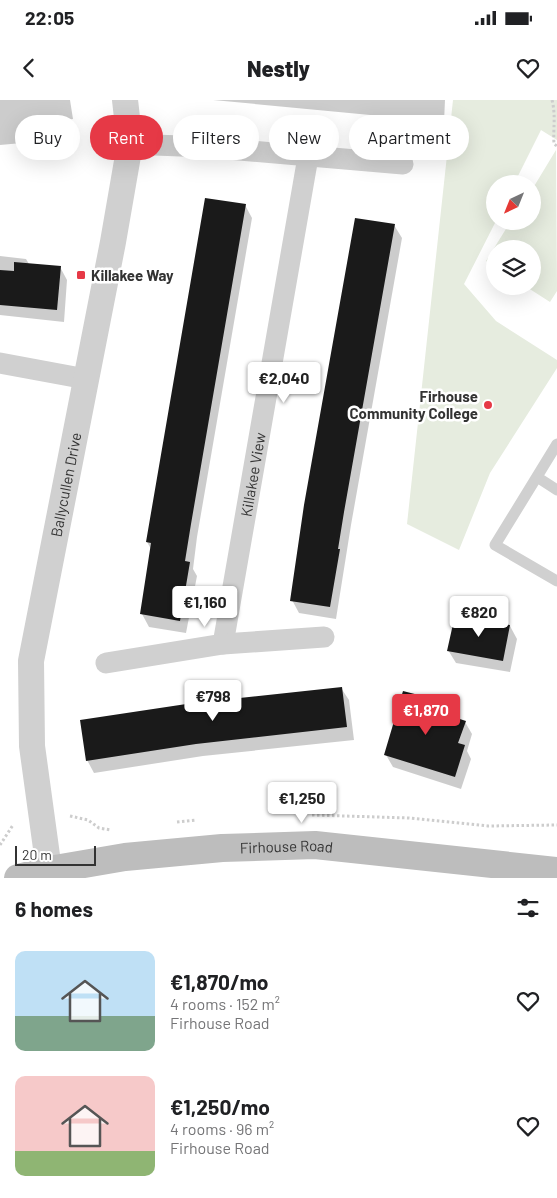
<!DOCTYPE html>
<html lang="en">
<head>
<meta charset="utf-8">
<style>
  body { margin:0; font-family:Barlow,sans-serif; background:#f6f6f6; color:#202124; height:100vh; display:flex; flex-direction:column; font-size:19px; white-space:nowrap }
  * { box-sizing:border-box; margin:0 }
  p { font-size:16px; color:#757577 }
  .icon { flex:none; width:28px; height:28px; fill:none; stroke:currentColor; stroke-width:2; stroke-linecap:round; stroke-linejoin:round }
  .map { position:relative; height:778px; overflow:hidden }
  .side { display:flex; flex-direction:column; background:#fff; flex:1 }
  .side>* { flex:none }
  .banner { position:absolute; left:15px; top:15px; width:528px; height:45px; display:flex; gap:10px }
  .needle { width:32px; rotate:223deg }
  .buttons { position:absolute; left:486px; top:75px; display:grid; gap:10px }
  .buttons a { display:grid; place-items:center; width:55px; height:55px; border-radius:50%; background:#fff; box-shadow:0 5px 20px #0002; font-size:25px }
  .scale { position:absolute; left:15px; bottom:12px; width:81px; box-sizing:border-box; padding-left:5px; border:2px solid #333; border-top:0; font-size:14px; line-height:18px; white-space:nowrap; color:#333; -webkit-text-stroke:4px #fff; paint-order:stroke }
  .price { position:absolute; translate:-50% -42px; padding:0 11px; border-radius:5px; background:#fff; color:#222; font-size:16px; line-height:32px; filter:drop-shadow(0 1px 2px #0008) }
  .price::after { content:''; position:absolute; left:50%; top:30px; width:15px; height:11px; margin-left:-8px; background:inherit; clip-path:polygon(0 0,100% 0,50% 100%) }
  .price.on { background:#e63946; color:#fff }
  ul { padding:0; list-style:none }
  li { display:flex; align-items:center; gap:15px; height:125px; padding:0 15px }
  li span { display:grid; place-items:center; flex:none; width:140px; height:100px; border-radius:10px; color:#555 }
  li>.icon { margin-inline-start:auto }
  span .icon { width:60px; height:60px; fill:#fffc; stroke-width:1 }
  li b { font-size:21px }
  h2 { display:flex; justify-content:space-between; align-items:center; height:60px; padding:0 15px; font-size:21px }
  .chip { padding:0 18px; border-radius:22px; background:#fff; box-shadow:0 5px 20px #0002; font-size:18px; line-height:45px }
  .chip.on { background:#e63946; color:#fff }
  .status { display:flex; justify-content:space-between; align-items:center; height:35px; padding:0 25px; background:#fff; direction:ltr }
  .status svg { height:14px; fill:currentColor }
  header { display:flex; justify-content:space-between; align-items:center; height:65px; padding:0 15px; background:#fff; font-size:22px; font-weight:800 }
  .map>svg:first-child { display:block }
  .green { fill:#e6ecdf }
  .shadow { fill:#0003 }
  .building { fill:#1a1a1a }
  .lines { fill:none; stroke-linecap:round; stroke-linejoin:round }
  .path { stroke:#cdcdcd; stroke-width:3; stroke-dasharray:2.5 2.5; stroke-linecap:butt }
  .service { stroke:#d0d0d0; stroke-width:11 }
  .minor { stroke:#d0d0d0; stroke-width:21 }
  .tertiary { stroke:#d0d0d0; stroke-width:26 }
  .secondary { stroke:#bdbdbd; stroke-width:28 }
  .poi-dot { fill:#e63946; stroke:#fff; stroke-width:2 }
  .labels { text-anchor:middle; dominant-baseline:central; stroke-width:5; stroke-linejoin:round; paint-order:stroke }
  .poi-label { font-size:15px; font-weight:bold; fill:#333; stroke:#fff; text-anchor:start }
  .street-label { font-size:15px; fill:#333; stroke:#fff }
</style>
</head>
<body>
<div class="status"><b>22:05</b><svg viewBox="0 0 49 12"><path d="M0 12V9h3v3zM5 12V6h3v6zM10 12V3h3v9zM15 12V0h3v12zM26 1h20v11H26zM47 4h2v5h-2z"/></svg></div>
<header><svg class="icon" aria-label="back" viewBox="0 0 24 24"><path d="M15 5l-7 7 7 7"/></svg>Nestly<svg class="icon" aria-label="heart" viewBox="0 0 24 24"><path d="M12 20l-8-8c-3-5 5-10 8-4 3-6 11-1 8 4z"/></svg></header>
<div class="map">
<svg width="557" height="778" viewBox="0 0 557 778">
  <rect width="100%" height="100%" fill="#fff"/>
  <path class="green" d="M453,0h104v40l-16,-10 -27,54h-19l1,37 -32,63 32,37 61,39v8l-67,105 -31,77 -52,-26z
    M556,50l1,141 -7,11 -25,-16h7v-37h-37v18l-9,-6 25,-40h21l1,-33z"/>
  <path class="shadow" d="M0,0h70l3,19 -53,10 2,14 -22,2z
    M213,0h232l-1,22z
    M245,105l7,13 -55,319 -4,32 4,7 -11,57 -37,-6 -7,-13 9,-65 -4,-7z
    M394,125l8,13 -51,287 -15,94 -37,-6 -7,-13z
    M0,156l26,3 3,5 31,3 7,13 -3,42 -64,-7z
    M510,526l7,13 -7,33 -54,-9 -8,-13z
    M341,588l8,12 5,40 -151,16 -109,17 -7,-13z
    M437,602l7,12 21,8 7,12 -5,17 4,8 -10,30 -68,-22 -7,-12z"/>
  <path class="building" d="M205,98l41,6 -55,320 -6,37 5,1 -10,59 -40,-7 11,-71 -5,-1z
    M355,118l40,6 -51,288 -6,37h2l-10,58 -40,-6 14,-96z
    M14,162l47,4 -4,44 -57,-5v-35l14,1z
    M455,515l55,10 -7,36 -56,-10z
    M342,587l5,40 -151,17 -110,17 -6,-41 113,-17z
    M403,591l35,9 -3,11 31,10 -8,22 7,2 -10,32 -71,-22z"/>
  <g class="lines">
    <path class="path" d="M552,0c4,15 1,29 2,44l3,2
      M312,715l97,3 79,8 69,-1
      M70,716l18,4 11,8 12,2
      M177,722l19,-2
      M0,745l13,-20"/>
    <path class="service" d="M557,344l-62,101 62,36
      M537,377l20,13"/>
    <g class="minor">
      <path d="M130,44l75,3 198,17"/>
      <path d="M0,263l86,16"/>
      <path id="s1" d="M223,544l85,-487"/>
      <path d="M106,563l117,-19 101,-7"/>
    </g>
    <path class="tertiary" id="s2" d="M49,770l-17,-124 -1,-85 82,-419 17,-98 -5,-44"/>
    <path class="secondary" id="s3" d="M18,778l31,-8 76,-13 97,-9 93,-3 242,26"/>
  </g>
  <g class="poi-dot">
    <rect x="76" y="170" width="10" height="10" rx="2.5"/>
    <circle cx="488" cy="305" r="5"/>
  </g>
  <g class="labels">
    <g class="poi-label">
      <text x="91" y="175">Killakee Way</text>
      <text x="478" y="296" text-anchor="end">Firhouse<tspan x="478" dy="17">Community College</tspan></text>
    </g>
    <g class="street-label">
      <text stroke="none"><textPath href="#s1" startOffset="172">Killakee View</textPath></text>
      <text stroke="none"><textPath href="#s2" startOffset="390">Ballycullen Drive</textPath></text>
      <text stroke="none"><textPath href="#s3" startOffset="271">Firhouse Road</textPath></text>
    </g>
  </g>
</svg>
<div class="buttons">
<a><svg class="needle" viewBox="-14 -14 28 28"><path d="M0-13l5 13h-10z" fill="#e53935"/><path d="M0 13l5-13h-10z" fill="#757577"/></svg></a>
<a><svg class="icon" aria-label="layers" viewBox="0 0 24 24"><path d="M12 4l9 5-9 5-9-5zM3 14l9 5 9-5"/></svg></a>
</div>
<div class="scale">20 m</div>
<b class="price" style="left:284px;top:304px">€2,040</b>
<b class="price" style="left:205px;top:528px">€1,160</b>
<b class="price" style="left:479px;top:538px">€820</b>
<b class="price" style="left:213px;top:622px">€798</b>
<b class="price on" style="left:426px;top:636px">€1,870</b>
<b class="price" style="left:302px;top:724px">€1,250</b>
<div class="banner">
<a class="chip">Buy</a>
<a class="chip on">Rent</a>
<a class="chip">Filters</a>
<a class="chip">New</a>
<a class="chip">Apartment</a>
</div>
</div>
<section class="side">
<h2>6 homes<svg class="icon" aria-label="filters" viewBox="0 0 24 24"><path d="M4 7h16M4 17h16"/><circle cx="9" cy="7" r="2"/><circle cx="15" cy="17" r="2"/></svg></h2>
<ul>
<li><span style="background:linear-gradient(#bfe0f5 65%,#7fa58c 0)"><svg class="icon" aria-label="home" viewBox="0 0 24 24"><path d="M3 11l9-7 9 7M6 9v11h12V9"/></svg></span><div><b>€1,870/mo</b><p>4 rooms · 152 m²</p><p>Firhouse Road</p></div><svg class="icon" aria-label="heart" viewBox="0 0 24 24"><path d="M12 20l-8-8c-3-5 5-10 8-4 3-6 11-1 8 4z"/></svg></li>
<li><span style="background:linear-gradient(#f6c9c9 75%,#8fb573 0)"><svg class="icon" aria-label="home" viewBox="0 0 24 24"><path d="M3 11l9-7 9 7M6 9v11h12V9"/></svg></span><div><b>€1,250/mo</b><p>4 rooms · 96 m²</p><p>Firhouse Road</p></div><svg class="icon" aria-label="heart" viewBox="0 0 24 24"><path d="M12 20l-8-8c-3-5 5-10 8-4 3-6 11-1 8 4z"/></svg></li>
</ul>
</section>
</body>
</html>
